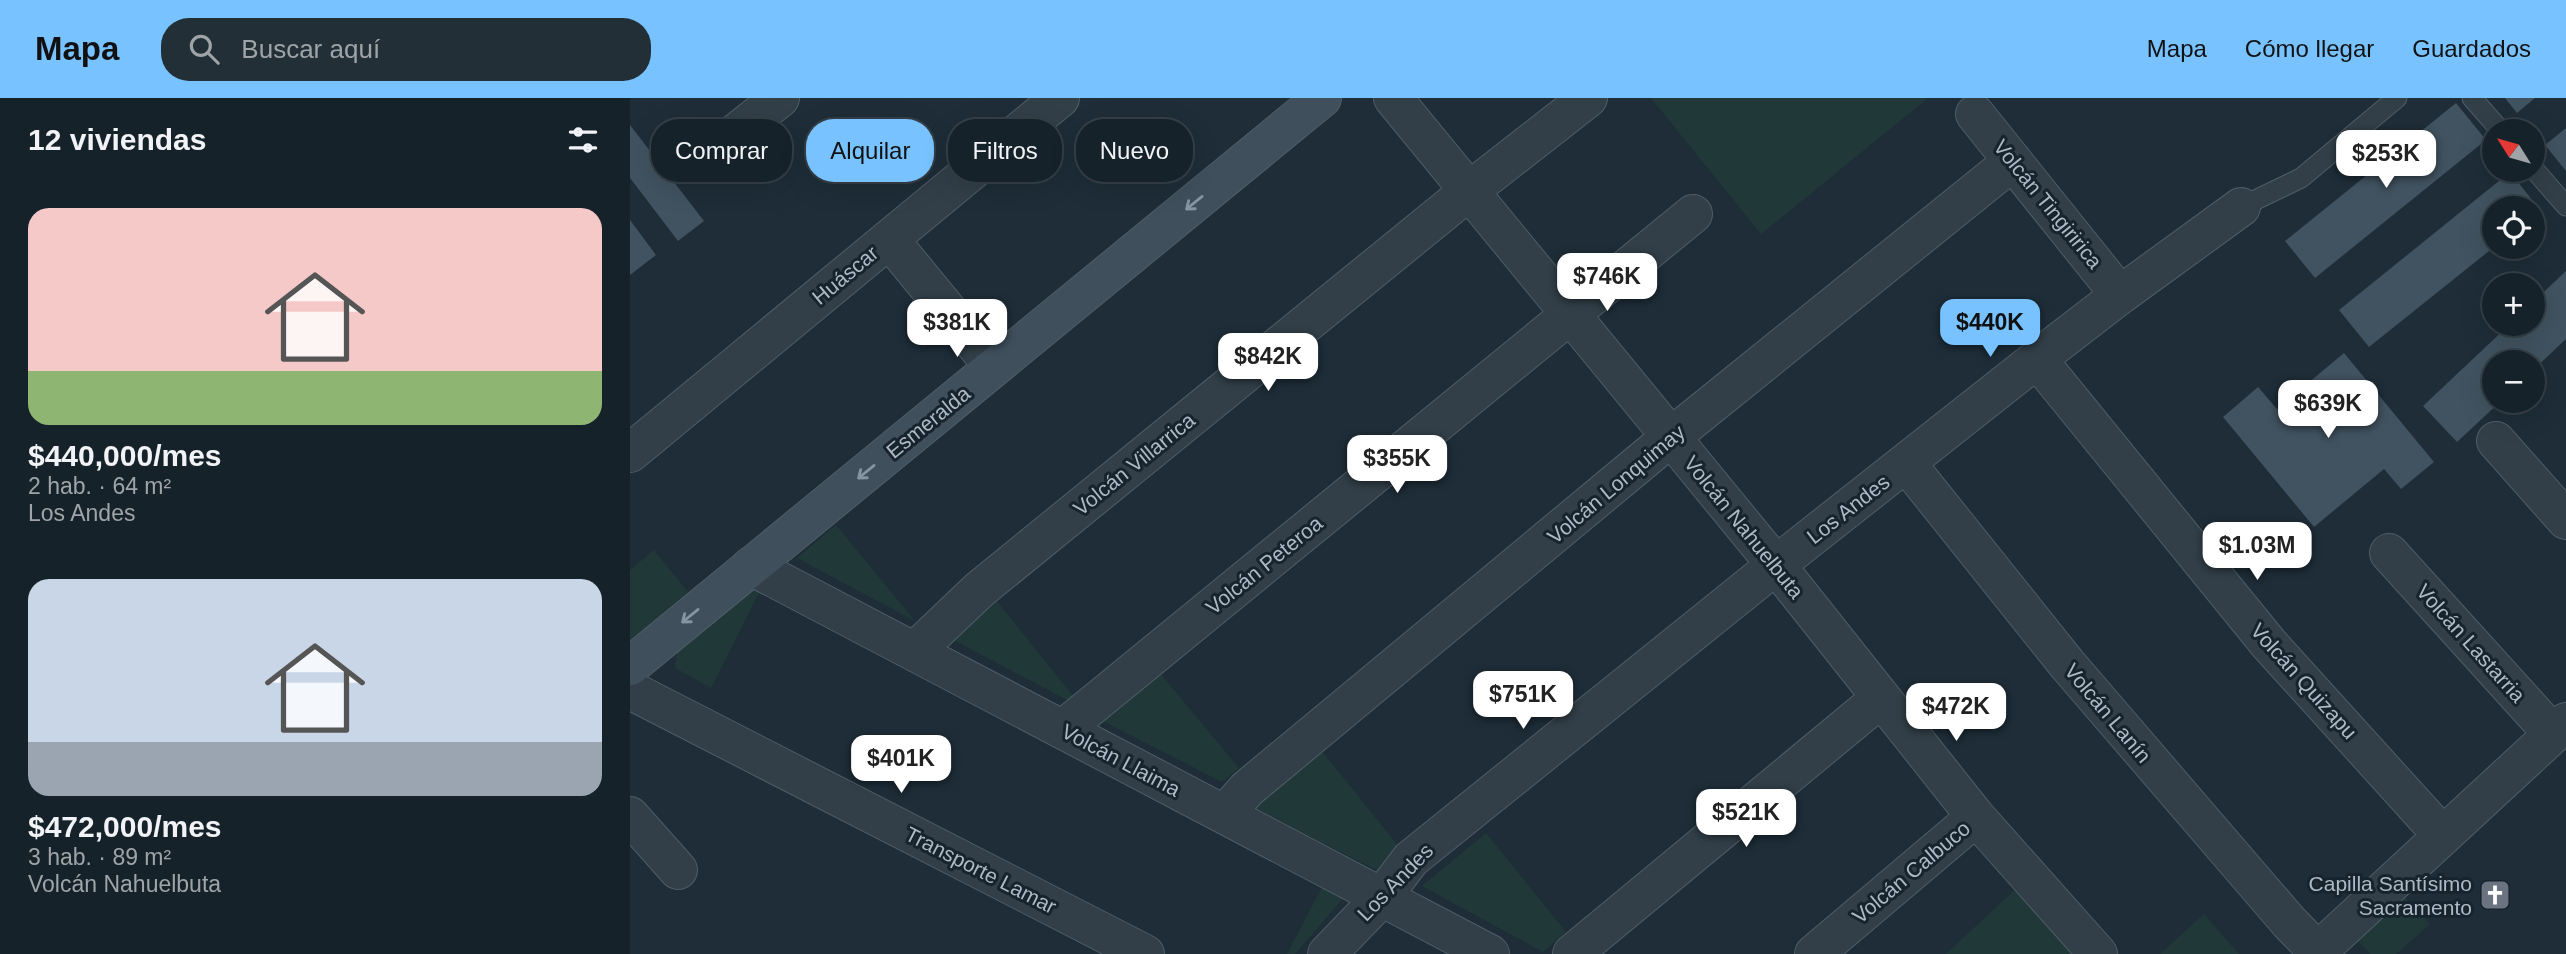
<!DOCTYPE html>
<html lang="es">
<head>
<meta charset="utf-8">
<style>
  body { margin:0; font-family:Arial,sans-serif; background:#232f36; color:#f1f3f6; height:100vh; display:flex; flex-direction:column; font-size:26px; white-space:nowrap }
  * { box-sizing:border-box; margin:0 }
  p { font-size:23px; color:#9ea4a8 }
  .icon { flex:none; width:38px; height:38px; fill:none; stroke:currentColor; stroke-width:2; stroke-linecap:round; stroke-linejoin:round }
  .map { position:relative; flex:1; overflow:hidden }
  .sheet { display:flex; flex-direction:column; background:#16222a; width:630px }
  .sheet>* { flex:none }
  .top-card { position:absolute; left:21px; top:21px; width:665px; height:63px; display:flex; gap:14px }
  .needle { width:46px; rotate:307deg }
  .fabs { position:absolute; left:1852px; top:21px; display:grid; gap:14px }
  .fabs a { display:grid; place-items:center; width:63px; height:63px; border-radius:50%; background:#16222a; box-shadow:0 7px 28px #0002,0 0 0 2px #353f47; font-size:35px }
  .price { position:absolute; translate:-50% -60px; padding:0 16px; border-radius:14px; background:#fff; color:#222; font-size:23px; line-height:46px; filter:drop-shadow(0 2px 4px #0008) }
  .price::after { content:''; position:absolute; left:50%; top:42px; width:21px; height:16px; margin-left:-10px; background:inherit; clip-path:polygon(0 0,100% 0,50% 100%) }
  .price.active { background:#77c2ff; color:#111 }
  ul { padding:0; list-style:none }
  li { display:grid; align-content:center; gap:14px; height:371px; padding:0 28px }
  li span { display:grid; place-items:center; height:217px; border-radius:21px; color:#555 }
  li>.icon { margin-inline-start:auto }
  span .icon { width:126px; height:126px; fill:#fffc; stroke-width:1 }
  li b { font-size:30px }
  h2 { display:flex; justify-content:space-between; align-items:center; height:84px; padding:0 28px; font-size:30px }
  .chip { padding:0 24px; border-radius:28px; background:#16222a; box-shadow:0 7px 28px #0002,0 0 0 2px #353f47; font-size:24px; line-height:63px }
  .chip.active { background:#77c2ff; color:#111 }
  header { display:flex; align-items:center; gap:42px; box-sizing:border-box; height:98px; padding:0 35px; background:#77c2ff; color:#111 }
  header strong { font-size:33px }
  nav { display:flex; gap:38px; margin-inline-start:auto; font-size:24px }
  .search { width:490px; height:63px; background:#232f36; display:flex; align-items:center; gap:18px; box-sizing:border-box; padding:0 24px; border-radius:28px; color:#9ea4a8; font-size:26px }
  main { display:flex; flex:1; min-height:0 }
  .map>svg:first-child { display:block }
  .green { fill:#203938 }
  .building { fill:#415360 }
  .lines { fill:none; stroke-linecap:round; stroke-linejoin:round }
  .lane-casing { stroke:#4f5d67; stroke-width:21 }
  .street-casing { stroke:#4f5d67; stroke-width:40 }
  .secondary-casing { stroke:#4f5d67; stroke-width:40 }
  .lane { stroke:#323f48; stroke-width:19 }
  .street { stroke:#323f48; stroke-width:38 }
  .secondary { stroke:#3f4f5c; stroke-width:38 }
  .oneway { stroke:#8695a1 }
  .labels { text-anchor:middle; dominant-baseline:central; stroke-width:6; stroke-linejoin:round; paint-order:stroke }
  .street-label { font-size:21px; fill:#acbac6; stroke:#18242d }
  .poi-label { font-size:21px; fill:#acbac6; stroke:#18242d; text-anchor:end }
</style>
</head>
<body>
<header>
<strong>Mapa</strong>
<div class="search"><svg class="icon" aria-label="search" viewBox="0 0 24 24"><circle cx="10" cy="10" r="6"/><path d="M15 15l6 6"/></svg>Buscar aquí</div>
<nav><a>Mapa</a><a>Cómo llegar</a><a>Guardados</a></nav>
</header>
<main>
<section class="sheet">
<h2>12 viviendas<svg class="icon" aria-label="filters" viewBox="0 0 24 24"><path d="M4 7h16M4 17h16"/><circle cx="9" cy="7" r="2"/><circle cx="15" cy="17" r="2"/></svg></h2>
<ul>
<li><span style="background:linear-gradient(#f6c9c9 75%,#8fb573 0)"><svg class="icon" aria-label="home" viewBox="0 0 24 24"><path d="M3 11l9-7 9 7M6 9v11h12V9"/></svg></span><div><b>$440,000/mes</b><p>2 hab. · 64 m²</p><p>Los Andes</p></div></li>
<li><span style="background:linear-gradient(#c9d6e8 75%,#9aa5b1 0)"><svg class="icon" aria-label="home" viewBox="0 0 24 24"><path d="M3 11l9-7 9 7M6 9v11h12V9"/></svg></span><div><b>$472,000/mes</b><p>3 hab. · 89 m²</p><p>Volcán Nahuelbuta</p></div></li>
</ul>
</section>
<div class="map">
<svg width="1936" height="856" viewBox="0 0 1936 856">
  <rect width="100%" height="100%" fill="#1e2d38"/>
  <path class="green" d="M1021,0h277l-167,136z
    M206,427l79,96 -118,-63z
    M24,452l34,42 -58,48v-70z
    M136,481l-55,109 -36,-20 2,-16z
    M361,496l83,103 -5,4 -127,-67z
    M529,574l80,96 -17,14 -119,-61z
    M683,642l95,118 -19,18 -151,-75z
    M856,735l80,99 -23,20 -121,-66z
    M703,768l26,14 -64,74h-8z
    M1392,785l66,71h-142z
    M1774,798l26,28 -34,30h-26l-14,-15z
    M1574,816l35,40h-79z"/>
  <path class="building" d="M1875,0h30l-18,15z
    M1826,5l30,37 -171,138 -30,-37z
    M0,27l74,96 -26,20 -48,-63z
    M1936,30v43l-21,-26z
    M1880,74l30,38 -8,6v-8h-38v39l-125,100 -30,-37z
    M0,122l26,35 -26,20z
    M1936,173v68l-34,32v-9h-38v39h7l-44,41 -34,-36 87,-82h22v-21z
    M1714,255l90,109 -33,27 -17,-20 -70,58 -91,-110 35,-30 19,22z"/>
  <g class="lines">
    <g class="lane-casing">
      <path id="lane" d="M1842,0l29,33
        M1902,69l34,39
        M1611,109l60,-29 96,-80"/>
    </g>
    <g class="street-casing">
      <path id="street" d="M763,0l383,467 200,252 122,137
        M1345,16l145,181
        M74,60l76,-60
        M259,141l105,128
        M1407,261l232,285 174,192
        M1866,343l70,79
        M0,355l430,-355
        M1277,366l160,200 222,258 31,32
        M1759,455l164,181
        M121,468l739,388
        M285,553l64,-61 490,-399 119,-93
        M0,592l515,264
        M433,631l630,-515
        M595,716l22,-25 424,-352 342,-276
        M0,718l48,54
        M697,856l55,-57 29,-38 365,-294 261,-206 83,-64 121,-88
        M942,856l309,-256
        M1184,856l162,-137
        M1685,856l251,-232"/>
    </g>
    <g class="secondary-casing">
      <path id="secondary" d="M0,568l692,-568"/>
    </g>
    <use href="#lane" class="lane"/>
    <use href="#street" class="street"/>
    <use href="#secondary" class="secondary"/>
  </g>
  <defs><path id="oneway-shaft" d="M-6 0H5M1.5-3L5.5 0L1.5 3" fill="none" stroke-width="1.6" stroke-linecap="round" stroke-linejoin="round" transform="scale(1.75)"/></defs>
  <g class="oneway">
    <use href="#oneway-shaft" transform="translate(564 105) rotate(141)"/>
    <use href="#oneway-shaft" transform="translate(236 374) rotate(141)"/>
    <use href="#oneway-shaft" transform="translate(60 518) rotate(141)"/>
  </g>
  <defs>
    <g id="church-square" transform="scale(1.575)"><rect x="-9" y="-9" width="18" height="18" rx="4" fill="#6b7280" stroke="#18242d"/><path d="M-1.2-6h2.4v3.5h3.3v2.4h-3.3V6h-2.4V-.1h-3.3v-2.4h3.3Z" fill="#fff"/></g>
  </defs>
  <g fill-rule="evenodd">
    <use href="#church-square" x="1865" y="797"/>
  </g>
  <g class="labels">
    <g class="street-label">
      <text transform="translate(1418 106) rotate(51)">Volcán Tingiririca</text>
      <text transform="translate(215 177) rotate(-40)">Huáscar</text>
      <text transform="translate(298 324) rotate(-39)">Esmeralda</text>
      <text transform="translate(504 366) rotate(-39)">Volcán Villarrica</text>
      <text transform="translate(986 386) rotate(-40)">Volcán Lonquimay</text>
      <text transform="translate(1218 411) rotate(-38)">Los Andes</text>
      <text transform="translate(1114 429) rotate(51)">Volcán Nahuelbuta</text>
      <text transform="translate(634 467) rotate(-39)">Volcán Peteroa</text>
      <text transform="translate(1841 545) rotate(48)">Volcán Lastarria</text>
      <text transform="translate(1674 583) rotate(48)">Volcán Quizapu</text>
      <text transform="translate(1478 615) rotate(50)">Volcán Lanín</text>
      <text transform="translate(491 662) rotate(28)">Volcán Llaima</text>
      <text transform="translate(351 772) rotate(27)">Transporte Lamar</text>
      <text transform="translate(1281 774) rotate(-40)">Volcán Calbuco</text>
      <text transform="translate(765 784) rotate(-46)">Los Andes</text>
    </g>
    <g class="poi-label">
      <text x="1842" y="785">Capilla Santísimo<tspan x="1842" dy="24">Sacramento</tspan></text>
    </g>
  </g>
</svg>
<div class="fabs">
<a><svg class="needle" viewBox="-14 -14 28 28"><path d="M0-13l5 13h-10z" fill="#e53935"/><path d="M0 13l5-13h-10z" fill="#9ea4a8"/></svg></a>
<a><svg class="icon" aria-label="locate" viewBox="0 0 24 24"><circle cx="12" cy="12" r="6"/><path d="M12 2v4M12 18v4M2 12h4M18 12h4"/></svg></a>
<a>+</a>
<a>−</a>
</div>
<b class="price" style="left:1756px;top:92px">$253K</b>
<b class="price" style="left:977px;top:215px">$746K</b>
<b class="price" style="left:327px;top:261px">$381K</b>
<b class="price active" style="left:1360px;top:261px">$440K</b>
<b class="price" style="left:638px;top:295px">$842K</b>
<b class="price" style="left:1698px;top:342px">$639K</b>
<b class="price" style="left:767px;top:397px">$355K</b>
<b class="price" style="left:1627px;top:484px">$1.03M</b>
<b class="price" style="left:893px;top:633px">$751K</b>
<b class="price" style="left:1326px;top:645px">$472K</b>
<b class="price" style="left:271px;top:697px">$401K</b>
<b class="price" style="left:1116px;top:751px">$521K</b>
<div class="top-card">
<a class="chip">Comprar</a>
<a class="chip active">Alquilar</a>
<a class="chip">Filtros</a>
<a class="chip">Nuevo</a>
</div>
</div>
</main>
</body>
</html>
